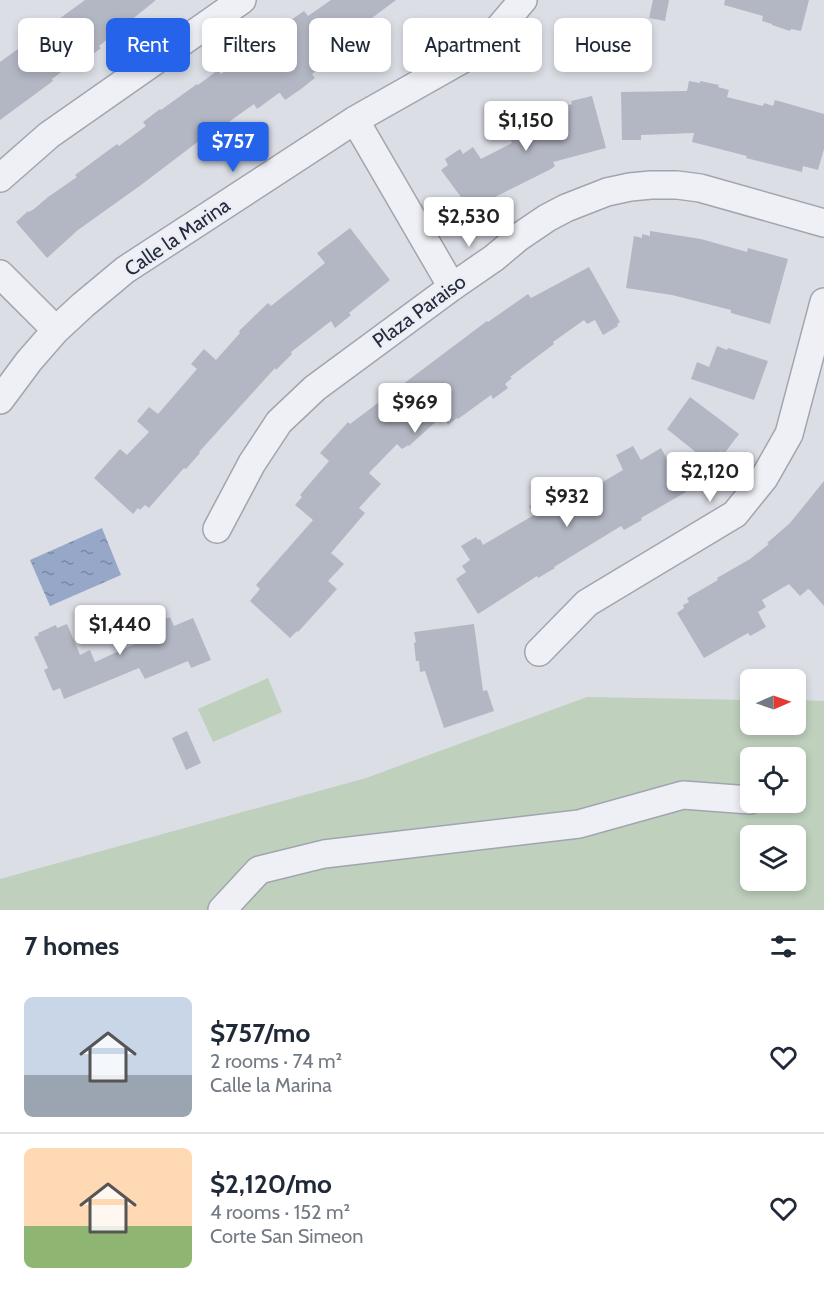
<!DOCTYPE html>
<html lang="en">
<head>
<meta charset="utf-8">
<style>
  body { margin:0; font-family:Cabin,sans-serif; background:#f6f6f7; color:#1f2937; height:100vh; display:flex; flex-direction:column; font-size:22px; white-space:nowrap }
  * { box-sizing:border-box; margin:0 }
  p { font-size:20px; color:#747a83 }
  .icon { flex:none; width:33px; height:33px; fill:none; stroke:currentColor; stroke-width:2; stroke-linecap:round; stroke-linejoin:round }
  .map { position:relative; height:910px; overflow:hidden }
  .panel { display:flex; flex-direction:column; background:#fff; flex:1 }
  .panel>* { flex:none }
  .banner { position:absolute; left:18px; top:18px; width:789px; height:54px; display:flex; gap:12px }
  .needle { width:39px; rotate:88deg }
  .buttons { position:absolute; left:740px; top:669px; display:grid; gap:12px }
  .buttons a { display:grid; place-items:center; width:66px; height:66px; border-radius:9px; background:#fff; box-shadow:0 3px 9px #0003; font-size:30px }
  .price { position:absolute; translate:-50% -51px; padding:0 14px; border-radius:6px; background:#fff; color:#222; font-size:20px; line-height:39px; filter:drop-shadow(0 2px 3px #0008) }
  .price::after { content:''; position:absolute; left:50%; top:36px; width:18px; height:14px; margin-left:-9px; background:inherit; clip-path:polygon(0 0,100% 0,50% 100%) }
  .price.active { background:#2563eb; color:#fff }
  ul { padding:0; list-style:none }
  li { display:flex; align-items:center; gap:18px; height:150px; padding:0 24px }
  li+li { border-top:2px solid #e0e1e3 }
  li span { display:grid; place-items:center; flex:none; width:168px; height:120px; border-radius:9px; color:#555 }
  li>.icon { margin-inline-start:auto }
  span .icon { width:72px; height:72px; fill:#fffc; stroke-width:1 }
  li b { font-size:26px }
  h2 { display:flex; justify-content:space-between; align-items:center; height:72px; padding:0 24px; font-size:26px }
  .tag { padding:0 21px; border-radius:9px; background:#fff; box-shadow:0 3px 9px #0003; font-size:21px; line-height:54px }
  .tag.active { background:#2563eb; color:#fff }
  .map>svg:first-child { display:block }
  .park { fill:#bfd0bd; fill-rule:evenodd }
  .water { fill:url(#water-ripples) }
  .building { fill:#b3b7c3 }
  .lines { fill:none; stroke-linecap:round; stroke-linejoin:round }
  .minor-casing { stroke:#a1a5b0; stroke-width:30 }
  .minor { stroke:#eef0f5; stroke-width:27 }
  .labels { text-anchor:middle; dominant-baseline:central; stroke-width:4.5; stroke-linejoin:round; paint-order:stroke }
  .street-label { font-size:20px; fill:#252b3d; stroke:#ebedf4 }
</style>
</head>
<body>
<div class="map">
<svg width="824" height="910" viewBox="0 0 824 910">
  <defs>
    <pattern id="water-ripples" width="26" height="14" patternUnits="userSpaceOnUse" patternTransform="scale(1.5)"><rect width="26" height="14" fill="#96a7c8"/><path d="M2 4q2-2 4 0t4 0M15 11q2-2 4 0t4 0" fill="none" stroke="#7a88a4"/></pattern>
  </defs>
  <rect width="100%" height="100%" fill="#dcdee6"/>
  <path class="park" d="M268,678l14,34 -69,30 -15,-33z
    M587,697l163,3v24h45v-24l29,1v209h-824v-31l366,-101zM750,758h45v44h-45zM750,836h45v44h-45z"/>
  <path class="water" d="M102,528l19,47 -71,31 -20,-46z"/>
  <path class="building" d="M85,0h71l-57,46 2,2 -18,14 -3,-4 -28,21 1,2 -53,39v-58z
    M331,0h65l-24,18 4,5 -53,38 2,3 -13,10 3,4 -14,11 -16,11 -5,-7h-1l-22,16 -3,-5 -28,20 11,14 -14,10 -11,-17 -71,54 -63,45 -31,28 -31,-36 12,-11 1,1 5,-3 14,-12 29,-20 -2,-2 42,-31 2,2 27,-20 -3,-4 17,-13 1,1 36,-26 1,1 20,-15 3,4 51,-37 -3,-4 18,-13 1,2 16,-11 4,5z
    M653,0h16l-4,21 -16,-3z
    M725,0h84l-8,31 -10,-2 -1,2 -18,-6v-1l-10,-3 1,-5 -39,-11z
    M689,81l11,2v-2l19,4 -1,2 11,3 -2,7 36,9 1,-3 9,3 2,-6 49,14v35l-6,21 -15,-4 -1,6 -56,-14 1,-2 -55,-14 2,-9 -53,2v5h-19l-1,-48 66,-1z
    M592,96l14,52 -53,14 2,4 -4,3 -54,27 -17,14 -2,-3 -6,5 -31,-42 7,-5 -3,-6 15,-10 3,5 10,-7 8,12 31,-16 -4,-9 9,-4 -8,-15 16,-8 4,8 43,-11 -1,-3z
    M350,228l40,52 -41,33 2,2 -16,13 -4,-7 -40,31 1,2 -16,16 -1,-2 -76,84 1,1 -14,16 -2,-1 -35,40 -4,-3 -5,5 -2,-2 -5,6 -39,-36 26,-29 7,6 22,-23 -12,-11 12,-14 9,7 39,-45 -6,-5 13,-15 12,11 24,-27 -1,-2 29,-28 3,3 54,-43 -8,-10z
    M650,231l51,8 46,13 1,-4 40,11 -18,65 -39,-11v-3l-59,-15 -46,-7 8,-52 8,2v-4l8,2z
    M589,267l31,55 -3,2 1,2 -15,9 -8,-15 -8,4 -3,-4 -31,22 1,2 -44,33 2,1 -7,6 3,4 -15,11 -2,-4 -33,24 -1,-1 -9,7 -6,-9 -33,30 -1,-1 -6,4 -5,-5 -28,29 12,11 -22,24 6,5 -34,40 13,11 -16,17 9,8 -39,43 -1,-1 -7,7 -40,-37 10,-12 -4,-4 57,-65 -18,-15 7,-8 -2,-2 29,-34 -9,-8 28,-31 2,2 137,-103 1,1 40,-28 3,4z
    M717,346l10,4 1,-2 40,13 -14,39 -63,-21 6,-17 12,5z
    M690,397l49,37 -15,20 -4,-3 -5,6 -2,-2 -5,7 -41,-33z
    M633,446l8,14 20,-12 25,44 -45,26 1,2 -18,10 -3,-4 -67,41 1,1 -17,10 -1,-2 -59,38 -22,-35 10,-7 -4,-6 8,-6 -9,-14 15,-9 2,3 2,-1 3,6 51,-30 -5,-9 15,-9 5,9 5,-3 2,3 14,-8 2,2 51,-30 -7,-15z
    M824,481v125l-14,-16 -2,-1 -8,7 -11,-12 -27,16 4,7 -8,5 8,15 -16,9 -2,-3 -44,25 -27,-45 7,-5 -1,-3 6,-3 -2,-4 31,-18 -1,-2 33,-19 19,-15 -2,-1 23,-20z
    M170,617l4,9 19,-8 18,42 -20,8 -3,-7 -43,18 -6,-11 -75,31 -4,-11 -7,3 -9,-21 4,-2 -14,-31 5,-2 -1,-2 18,-8 1,3 10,-4 13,31 10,-5 5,12 44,-20 -4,-10z
    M474,624l9,67 4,-1 7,21 -50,17 -19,-57 -5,1 -1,-11h-3l-2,-18 2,-1 -2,-10z
    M187,731l14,32 -15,7 -14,-32z"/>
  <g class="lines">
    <g class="minor-casing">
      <path id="minor" d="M355,120l97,167
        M0,178l49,-43 193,-135
        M0,274l56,56
        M0,400l29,-39 27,-31 27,-25 42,-35 230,-150 115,-65 29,-27 24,-28
        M217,529l35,-66 27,-41 36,-34 137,-101 42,-29 25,-21 28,-19 19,-10 41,-16 23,-5 21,-2h26l23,3 124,35
        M539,652l48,-49 148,-89 29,-36 25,-44 35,-132
        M222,910l37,-40 65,-16 255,-30 104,-29 67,5"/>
    </g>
    <use href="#minor" class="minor"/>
  </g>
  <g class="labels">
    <g class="street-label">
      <text transform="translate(177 237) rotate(-34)">Calle la Marina</text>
      <text transform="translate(419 311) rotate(-36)">Plaza Paraiso</text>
    </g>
  </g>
</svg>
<div class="buttons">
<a><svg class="needle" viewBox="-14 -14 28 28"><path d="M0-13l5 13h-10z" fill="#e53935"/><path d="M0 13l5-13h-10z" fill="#747a83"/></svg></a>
<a><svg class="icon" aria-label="locate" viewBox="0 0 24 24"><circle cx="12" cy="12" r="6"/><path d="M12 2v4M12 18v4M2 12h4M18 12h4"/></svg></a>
<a><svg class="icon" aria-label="layers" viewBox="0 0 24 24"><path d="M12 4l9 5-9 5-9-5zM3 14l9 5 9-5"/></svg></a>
</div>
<b class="price" style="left:526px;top:152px">$1,150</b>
<b class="price active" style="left:233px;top:173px">$757</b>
<b class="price" style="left:469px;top:248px">$2,530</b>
<b class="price" style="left:415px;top:434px">$969</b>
<b class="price" style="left:710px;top:503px">$2,120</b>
<b class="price" style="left:567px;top:528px">$932</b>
<b class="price" style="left:120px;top:656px">$1,440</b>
<div class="banner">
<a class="tag">Buy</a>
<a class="tag active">Rent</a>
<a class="tag">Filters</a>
<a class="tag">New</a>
<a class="tag">Apartment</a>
<a class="tag">House</a>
</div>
</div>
<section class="panel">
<h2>7 homes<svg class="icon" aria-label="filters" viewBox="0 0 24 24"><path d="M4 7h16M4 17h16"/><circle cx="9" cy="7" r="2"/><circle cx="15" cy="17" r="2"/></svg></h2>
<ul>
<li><span style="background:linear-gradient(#c9d6e8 65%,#9aa5b1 0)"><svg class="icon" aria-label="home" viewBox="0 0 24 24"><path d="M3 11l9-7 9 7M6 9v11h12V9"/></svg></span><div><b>$757/mo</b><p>2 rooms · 74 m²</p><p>Calle la Marina</p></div><svg class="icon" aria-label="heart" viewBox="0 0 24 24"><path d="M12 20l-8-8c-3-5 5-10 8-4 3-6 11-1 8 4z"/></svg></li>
<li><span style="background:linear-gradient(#ffd9b3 65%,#8fb573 0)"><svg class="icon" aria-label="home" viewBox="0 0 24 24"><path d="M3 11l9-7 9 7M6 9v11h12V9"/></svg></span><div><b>$2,120/mo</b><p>4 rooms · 152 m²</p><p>Corte San Simeon</p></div><svg class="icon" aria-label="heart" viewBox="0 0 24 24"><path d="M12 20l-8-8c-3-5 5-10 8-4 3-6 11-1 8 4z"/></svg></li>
</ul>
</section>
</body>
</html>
